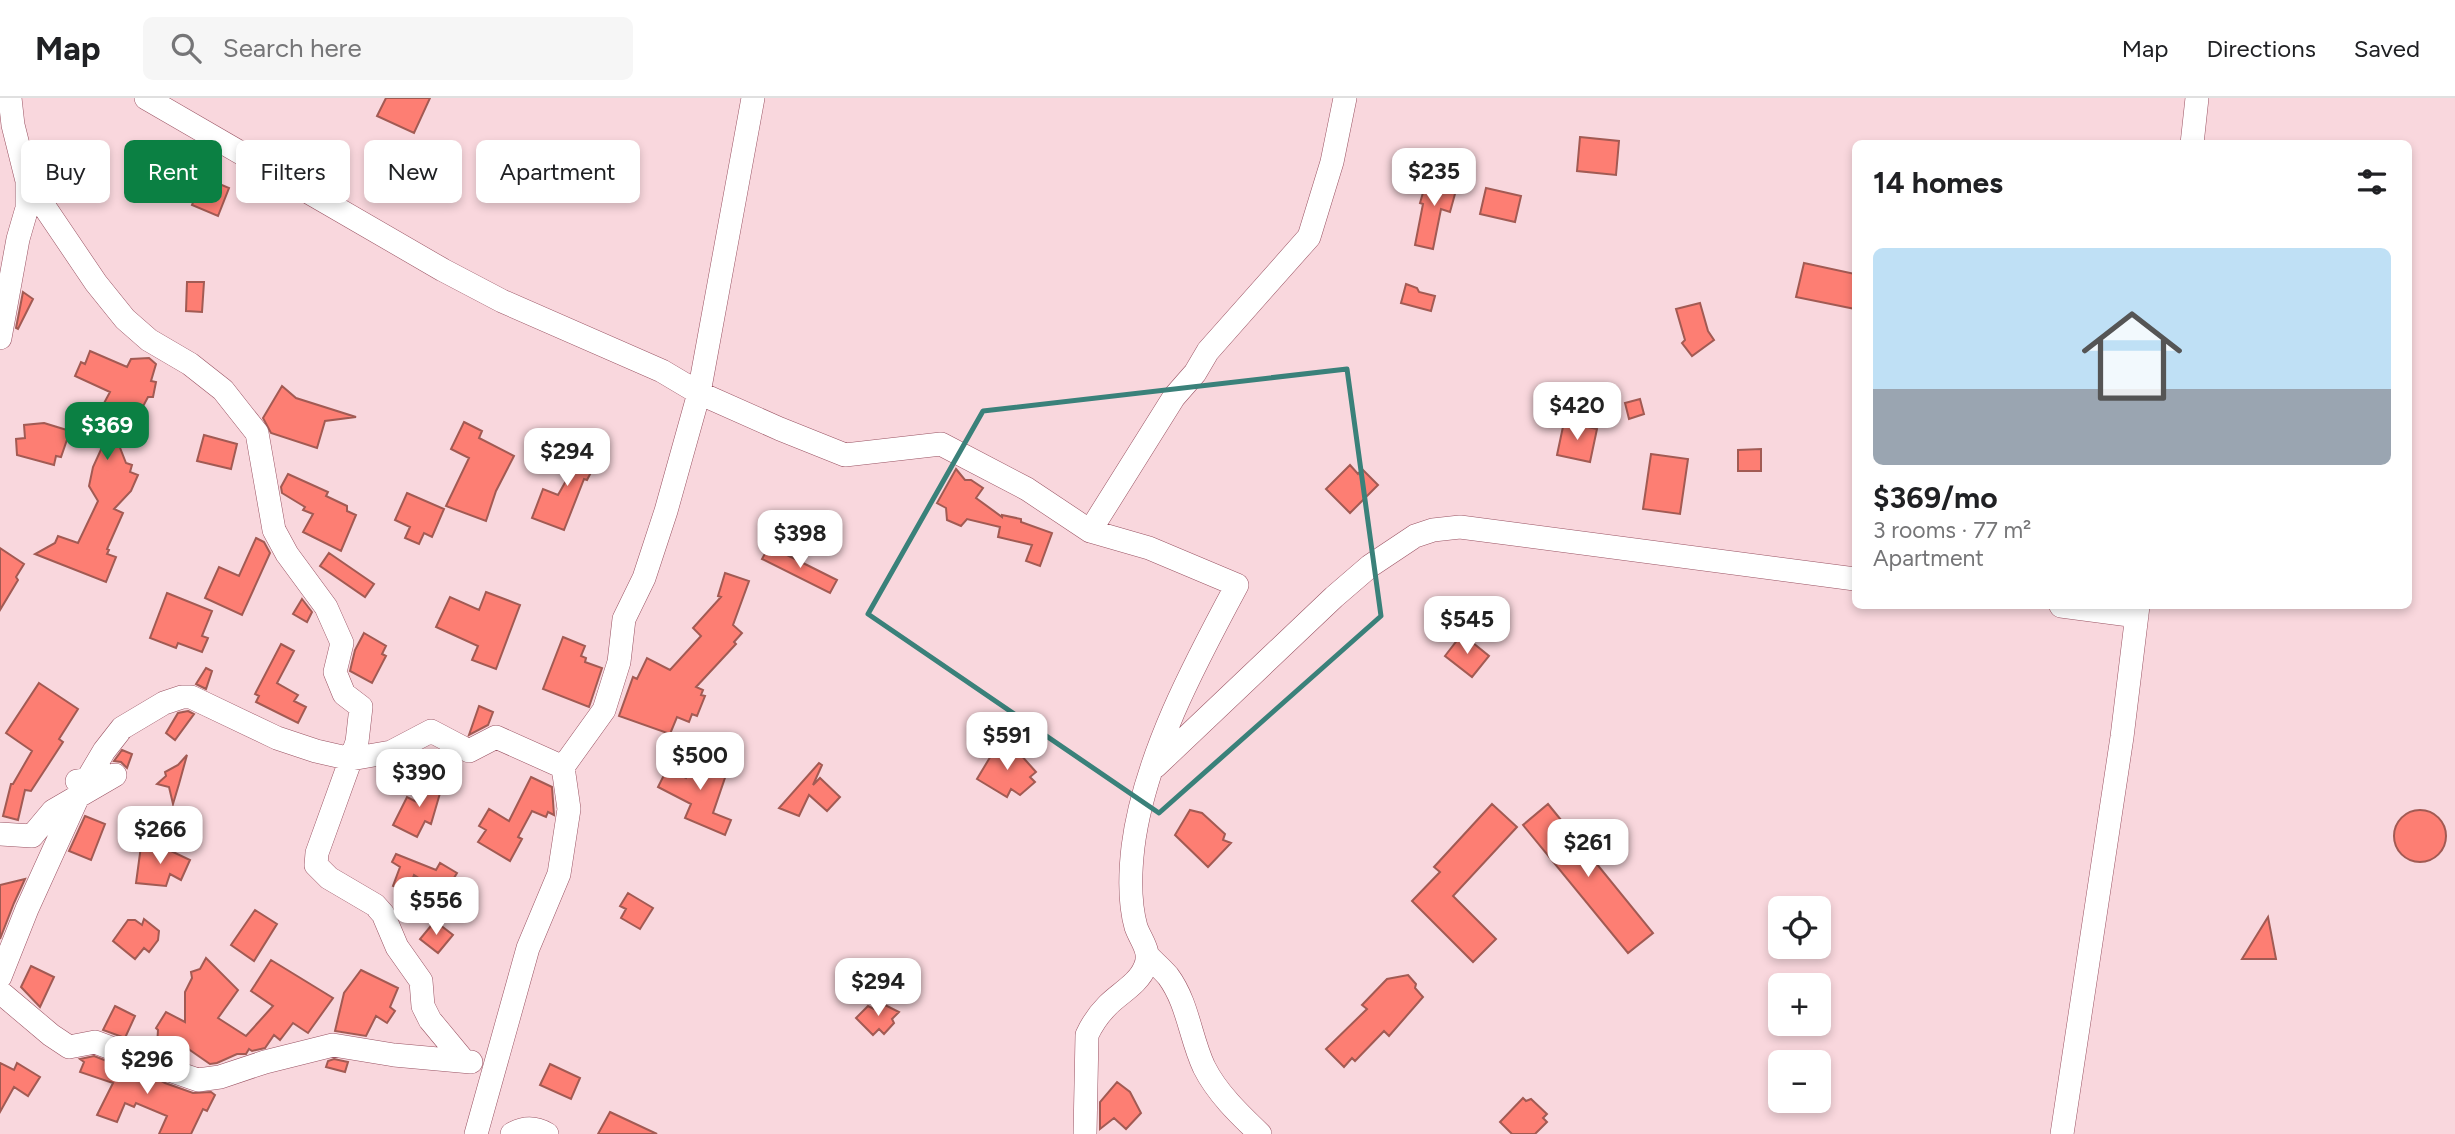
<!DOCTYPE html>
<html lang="en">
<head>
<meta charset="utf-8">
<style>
  body { margin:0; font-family:Figtree,sans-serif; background:#f6f6f6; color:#202124; height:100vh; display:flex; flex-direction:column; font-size:26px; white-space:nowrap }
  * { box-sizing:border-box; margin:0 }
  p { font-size:23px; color:#757577 }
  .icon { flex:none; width:38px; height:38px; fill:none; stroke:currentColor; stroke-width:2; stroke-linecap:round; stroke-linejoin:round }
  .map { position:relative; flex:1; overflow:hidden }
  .details { position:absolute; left:1852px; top:42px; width:560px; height:469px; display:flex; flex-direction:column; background:#fff; border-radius:10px; box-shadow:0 4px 10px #0003 }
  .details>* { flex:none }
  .top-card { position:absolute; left:21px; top:42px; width:665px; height:63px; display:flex; gap:14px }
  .fabs { position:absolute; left:1768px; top:798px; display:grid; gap:14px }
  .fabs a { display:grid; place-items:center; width:63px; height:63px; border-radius:10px; background:#fff; box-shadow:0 4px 10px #0003; font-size:35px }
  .price { position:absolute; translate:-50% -60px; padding:0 16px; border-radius:14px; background:#fff; color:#222; font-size:23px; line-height:46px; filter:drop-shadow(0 2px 4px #0008) }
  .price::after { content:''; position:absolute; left:50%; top:42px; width:21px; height:16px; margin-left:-10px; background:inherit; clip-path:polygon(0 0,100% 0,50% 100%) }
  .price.active { background:#0b8043; color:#fff }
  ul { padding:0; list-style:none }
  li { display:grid; align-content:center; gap:14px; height:371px; padding:0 21px }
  li span { display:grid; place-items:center; height:217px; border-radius:10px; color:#555 }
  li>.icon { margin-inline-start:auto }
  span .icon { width:126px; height:126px; fill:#fffc; stroke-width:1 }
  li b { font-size:30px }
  h2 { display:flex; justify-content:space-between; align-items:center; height:84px; padding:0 21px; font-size:30px }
  .tag { padding:0 24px; border-radius:10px; background:#fff; box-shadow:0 4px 10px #0003; font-size:24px; line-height:63px }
  .tag.active { background:#0b8043; color:#fff }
  header { display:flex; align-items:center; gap:42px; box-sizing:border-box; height:98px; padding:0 35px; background:#fff; border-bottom:2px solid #e0e0e0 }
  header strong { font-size:33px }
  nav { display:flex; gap:38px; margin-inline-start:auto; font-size:24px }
  .search { width:490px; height:63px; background:#f6f6f6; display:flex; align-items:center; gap:18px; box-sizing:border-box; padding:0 24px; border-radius:10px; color:#757577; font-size:26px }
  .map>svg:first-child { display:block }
  .building { fill:#fd7e73; stroke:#a25a53; stroke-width:2 }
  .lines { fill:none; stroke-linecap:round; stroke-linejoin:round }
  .minor-casing { stroke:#995262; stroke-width:24 }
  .minor { stroke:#fff; stroke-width:23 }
  .marked { fill:none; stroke:#3a817a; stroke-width:5; stroke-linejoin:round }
</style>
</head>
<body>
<header>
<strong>Map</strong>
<div class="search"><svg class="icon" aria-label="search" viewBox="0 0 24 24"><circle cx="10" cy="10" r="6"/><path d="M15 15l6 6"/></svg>Search here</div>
<nav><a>Map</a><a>Directions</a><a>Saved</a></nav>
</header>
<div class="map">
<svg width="2455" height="1036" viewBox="0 0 2455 1036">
  <rect width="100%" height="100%" fill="#f9d7dd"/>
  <path class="building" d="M386,0h44l-16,35 -37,-17z
    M1580,39l39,4 -3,34 -39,-4z
    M195,49l16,7 -11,24 -15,-7z
    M1428,77l30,8 -8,29 -9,-3 -8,40 -18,-4 8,-41 -3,-1z
    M203,79l26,11 -11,28 -26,-11z
    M1486,90l35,8 -6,26 -35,-8z
    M1804,165l51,11v35l-59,-12z
    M187,184h17l-2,30 -16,-1z
    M1406,186l11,4 2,4 16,4 -4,15 -30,-8z
    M23,194l10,7 -15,30 -2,-1z
    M1700,205l8,28 6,9 -22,16 -10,-13 3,-3 -9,-31z
    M90,253l37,16 4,-8 18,-1 7,6 -5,17 5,1 -3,15h-5l-17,32 -23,-12 18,46 6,2 -2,7 8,3 -7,16 -17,18 9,4 -16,36 2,1 -2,4 9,3 -10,25 -71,-28 20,-11 3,-7 20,7 20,-42 -9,-15 4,-19 11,-24 -17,-8 23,-43 -35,-16 6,-14 4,2z
    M282,288l14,12 60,19 -31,4 -8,27 -46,-15 -8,-15z
    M1640,301l4,15 -15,5 -4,-16z
    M464,324l18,9 -3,7 35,18 -18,35 -10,30 -40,-15 23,-48 -18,-9z
    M1564,324l33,7 -7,33 -33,-7z
    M44,325l26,8 -9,26 -5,-1 -2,9 -37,-10 -1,-16 9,-1 -1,-13z
    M204,337l33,9 -6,25 -34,-8z
    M588,344l9,4 -4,10 5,3 -11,21 -3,-1 -20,51 -32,-12 11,-29 15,6 14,-25 -3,-2 1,-3 -10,-5 9,-16 14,7z
    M1761,351v22h-23v-21z
    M1651,356l37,5 -8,55 -37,-5z
    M1350,367l8,9 4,-5 16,16 -28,28 -24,-24z
    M956,371l9,11h6l12,8 -7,10 26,19v-2l19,4v3l31,11 -12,33 -14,-5 6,-16 -34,-8 2,-10 -33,-8 -6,7 -14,-6 -1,-12 -9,-5z
    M288,376l40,18 -2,4 21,10v5l9,4 -15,36 -38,-19 10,-18 -10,-4 2,-3 -23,-14 -1,-6z
    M407,395l37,16 -12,28 -8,-4 -5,11 -14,-6 5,-11 -15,-7z
    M256,440l8,4 6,11 -28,62 -37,-17 14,-31 20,9z
    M769,448l68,34 -7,13 -68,-34z
    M0,450l24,16 -8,13 2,3 -18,30z
    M329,455l45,31 -9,13 -45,-31z
    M725,475l24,8 -16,44 9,8 -8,9 2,2 -40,43 7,3 -2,5 4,1 -8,20 -5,-2 -3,8 -12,-5 -7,17 -51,-18 14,-39 4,2 10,-21 23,12 31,-34 -8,-8 28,-31 -3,-1z
    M486,494l34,13 -24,64 -24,-9 6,-14 -42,-19 14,-30 29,13z
    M167,495l45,18 -10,25 6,2 -6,14 -24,-9 -2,5 -26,-10z
    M302,501l10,13 -5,10 -14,-8z
    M364,535l22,13 -4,8 4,2 -14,27 -22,-12 5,-21z
    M1462,536l27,22 -17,21 -27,-21z
    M563,539l22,9 -4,10 5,2 -1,4 17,6 -13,39 -46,-18z
    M281,546l13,7 -17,32 21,12 -4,6 12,6 -8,16 -42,-21 3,-6 -4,-2z
    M206,570l6,3 -6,18 -10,-5z
    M39,585l39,26 -19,30 4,3 -32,49 -6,-1 -7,30 -15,-4 8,-32h2l19,-33 -26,-18z
    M479,608l14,6 -5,13 -19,10z
    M188,613l6,3 -19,26 -9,-7 12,-20z
    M998,646l19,11 3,-1 16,18 -6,5 5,5 -15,13 -9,-6 -4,8 -30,-18z
    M122,652l10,4 -5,14 -6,-6 -7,-1z
    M187,657l-8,29 -6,20 -4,-17 -12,-3 9,-8 -1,-4 13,-7z
    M696,657l32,14 -15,44 18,7 -6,15 -40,-17 6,-14 -33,-17 9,-18 19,9z
    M819,665l3,2 -9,20 7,-7 20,19 -13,14 -18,-16 -10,21 -20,-8z
    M531,679l21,10 2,28 -6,-3 -2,5 -14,-6 -14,26 4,2 -12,22 -32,-19 8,-12 -7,-4 10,-17 20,12z
    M427,680l16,5 -12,41 -6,-3 -8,16 -24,-12 14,-28 12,6z
    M1492,706l25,23 -64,69 43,43 -23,23 -61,-61 28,-29 -6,-5z
    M1548,706l105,129 -25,20 -105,-128z
    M2394 738a26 26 0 1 1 52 0a26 26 0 1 1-52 0Z
    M1190,712l12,3 23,21 -2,6 8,3 -23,24 -33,-32z
    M85,718l20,8 -14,36 -22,-9z
    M141,748l30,5 19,9 -9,20 -11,-6 -4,12 -30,-3z
    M396,756l40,16 4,-7 17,10 -13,21 -30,-19 -6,16 -15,-5 7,-19 -8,-5z
    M25,781l-11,24 -14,36v-54z
    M628,795l25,15 -13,21 -19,-11 5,-9 -6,-3z
    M255,812l22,14 -23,37 -23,-16z
    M2268,819l8,42h-34z
    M144,821l15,12 -1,9 -9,12 -5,-4 -9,11 -22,-18 15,-21h7l7,5z
    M435,823l18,14 -15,18 -18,-14z
    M206,860l32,32 -20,28 28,18 27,-30 -22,-15 20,-31 62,38 -25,35 -15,-10 -13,17 -6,-5 -9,13 -13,3 -3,-2 -3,5h-9l-20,9 -7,1 -26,-18 -6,12 -21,-12 1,-16 -2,-2 10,-16 19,10v-30l7,-14 -1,-6 9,-3z
    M31,868l23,11 -14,30 -19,-20z
    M361,872l37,18 -8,19 5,4 -8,12 -11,-7 -10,20 -31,-5 9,-38z
    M1408,877l8,9 -1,4 8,9 -34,39 -5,-5 -29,30 -3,-3 -8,9 -18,-18 41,-40 -5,-4 25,-26z
    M881,905l18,9 -7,7 2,4 -10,11 -5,-5 -6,6 -17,-17 12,-12 6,3z
    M115,908l20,10 -10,22 -22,-8z
    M94,958l23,9 21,3 27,15 28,10 18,-1 4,3 -8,16 -4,-2 -12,25h-32l8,-18 -31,-13 -2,4 -9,-4 -8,19 -20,-7 16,-32 -33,-11 4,-10 -4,-3z
    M334,961l14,3 -3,10 -19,-5 2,-6z
    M0,965l14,7 3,-7 23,14 -12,19 -14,-9 -14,25z
    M550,966l30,14 -9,21 -31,-14z
    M1117,984l13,10 11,21 -15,16 -12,-11 -14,11v-27z
    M1523,1000l3,3 5,-2 16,15 -4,4 4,4 -12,12h-23l-12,-12z
    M610,1014l47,22h-59z"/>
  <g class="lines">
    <g class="minor-casing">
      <path id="minor" d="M146,0l297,172 59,31 160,70 37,22 81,36 65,26 96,-11 86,45 63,42 59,17 88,37c-42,78 -93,173 -104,262 -3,26 -4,55 3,80 5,14 16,25 9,40 -6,16 -25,26 -37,38 -9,9 -16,19 -21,30l-2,99
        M2192,46l5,-46
        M27,83l69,102 29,36 24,21 41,24 33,26 34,43 17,97 13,24 39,53 16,36 -7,29 9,22 17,13 -4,35 -40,111 -1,12 13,13 46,27 8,9 14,33 24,34 2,25 7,14 34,41
        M0,240l18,-99 9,-31v-27l-14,-56 -3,-27
        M1090,433l84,-134 21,-24 13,-22 101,-114 23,-75 13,-64
        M2061,508l76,10
        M1156,668l178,-169 36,-31 45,-30 18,-6 27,-3 395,52
        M0,736l32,2 21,-25 62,-36 -38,6
        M1148,858c7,7 14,13 20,20 20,27 22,61 36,91 13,26 35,47 56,67
        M0,879l27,-68 54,-119 23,-39 18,-23 42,-25 18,-6h9l86,41 39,13 35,8 40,-7 40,-21 38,20 27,-14 67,30
        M0,894l51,43 18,12 26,-5 24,9 24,3 29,17 26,9 22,-3 45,-15 68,-17 61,10 77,7
        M476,1036l52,-186 31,-74 10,-65 -6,-42 41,-57 15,-48 5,-43 20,-41 22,-67 33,-118 54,-295
        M512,1036c12,-7 23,-7 35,0
        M2062,1036l60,-397 16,-131"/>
    </g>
    <use href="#minor" class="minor"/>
  </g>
  <path class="marked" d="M1347,271l34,247 -222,197 -291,-199 115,-203z"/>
</svg>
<div class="fabs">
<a><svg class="icon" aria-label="locate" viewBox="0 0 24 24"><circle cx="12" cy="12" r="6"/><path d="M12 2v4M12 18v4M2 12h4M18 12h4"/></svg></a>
<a>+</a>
<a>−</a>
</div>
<b class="price" style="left:1434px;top:110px">$235</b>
<b class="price" style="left:1577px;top:344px">$420</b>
<b class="price active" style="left:107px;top:364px">$369</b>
<b class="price" style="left:567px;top:390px">$294</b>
<b class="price" style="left:800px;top:472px">$398</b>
<b class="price" style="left:1467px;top:558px">$545</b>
<b class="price" style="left:1007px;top:674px">$591</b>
<b class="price" style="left:700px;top:694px">$500</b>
<b class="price" style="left:419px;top:711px">$390</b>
<b class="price" style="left:160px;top:768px">$266</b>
<b class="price" style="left:1588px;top:781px">$261</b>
<b class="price" style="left:436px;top:839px">$556</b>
<b class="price" style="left:878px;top:920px">$294</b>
<b class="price" style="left:147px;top:998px">$296</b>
<div class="top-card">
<a class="tag">Buy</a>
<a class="tag active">Rent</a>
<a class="tag">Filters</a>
<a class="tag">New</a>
<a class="tag">Apartment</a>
</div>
<section class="details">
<h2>14 homes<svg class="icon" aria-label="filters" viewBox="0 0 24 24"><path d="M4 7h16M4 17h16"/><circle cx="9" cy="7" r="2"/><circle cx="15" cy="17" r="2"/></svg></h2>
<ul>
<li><span style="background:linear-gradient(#bfe0f5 65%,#9aa5b1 0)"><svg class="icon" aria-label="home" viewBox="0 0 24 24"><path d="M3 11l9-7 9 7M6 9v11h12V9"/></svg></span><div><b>$369/mo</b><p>3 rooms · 77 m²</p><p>Apartment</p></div></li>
</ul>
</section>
</div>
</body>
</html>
